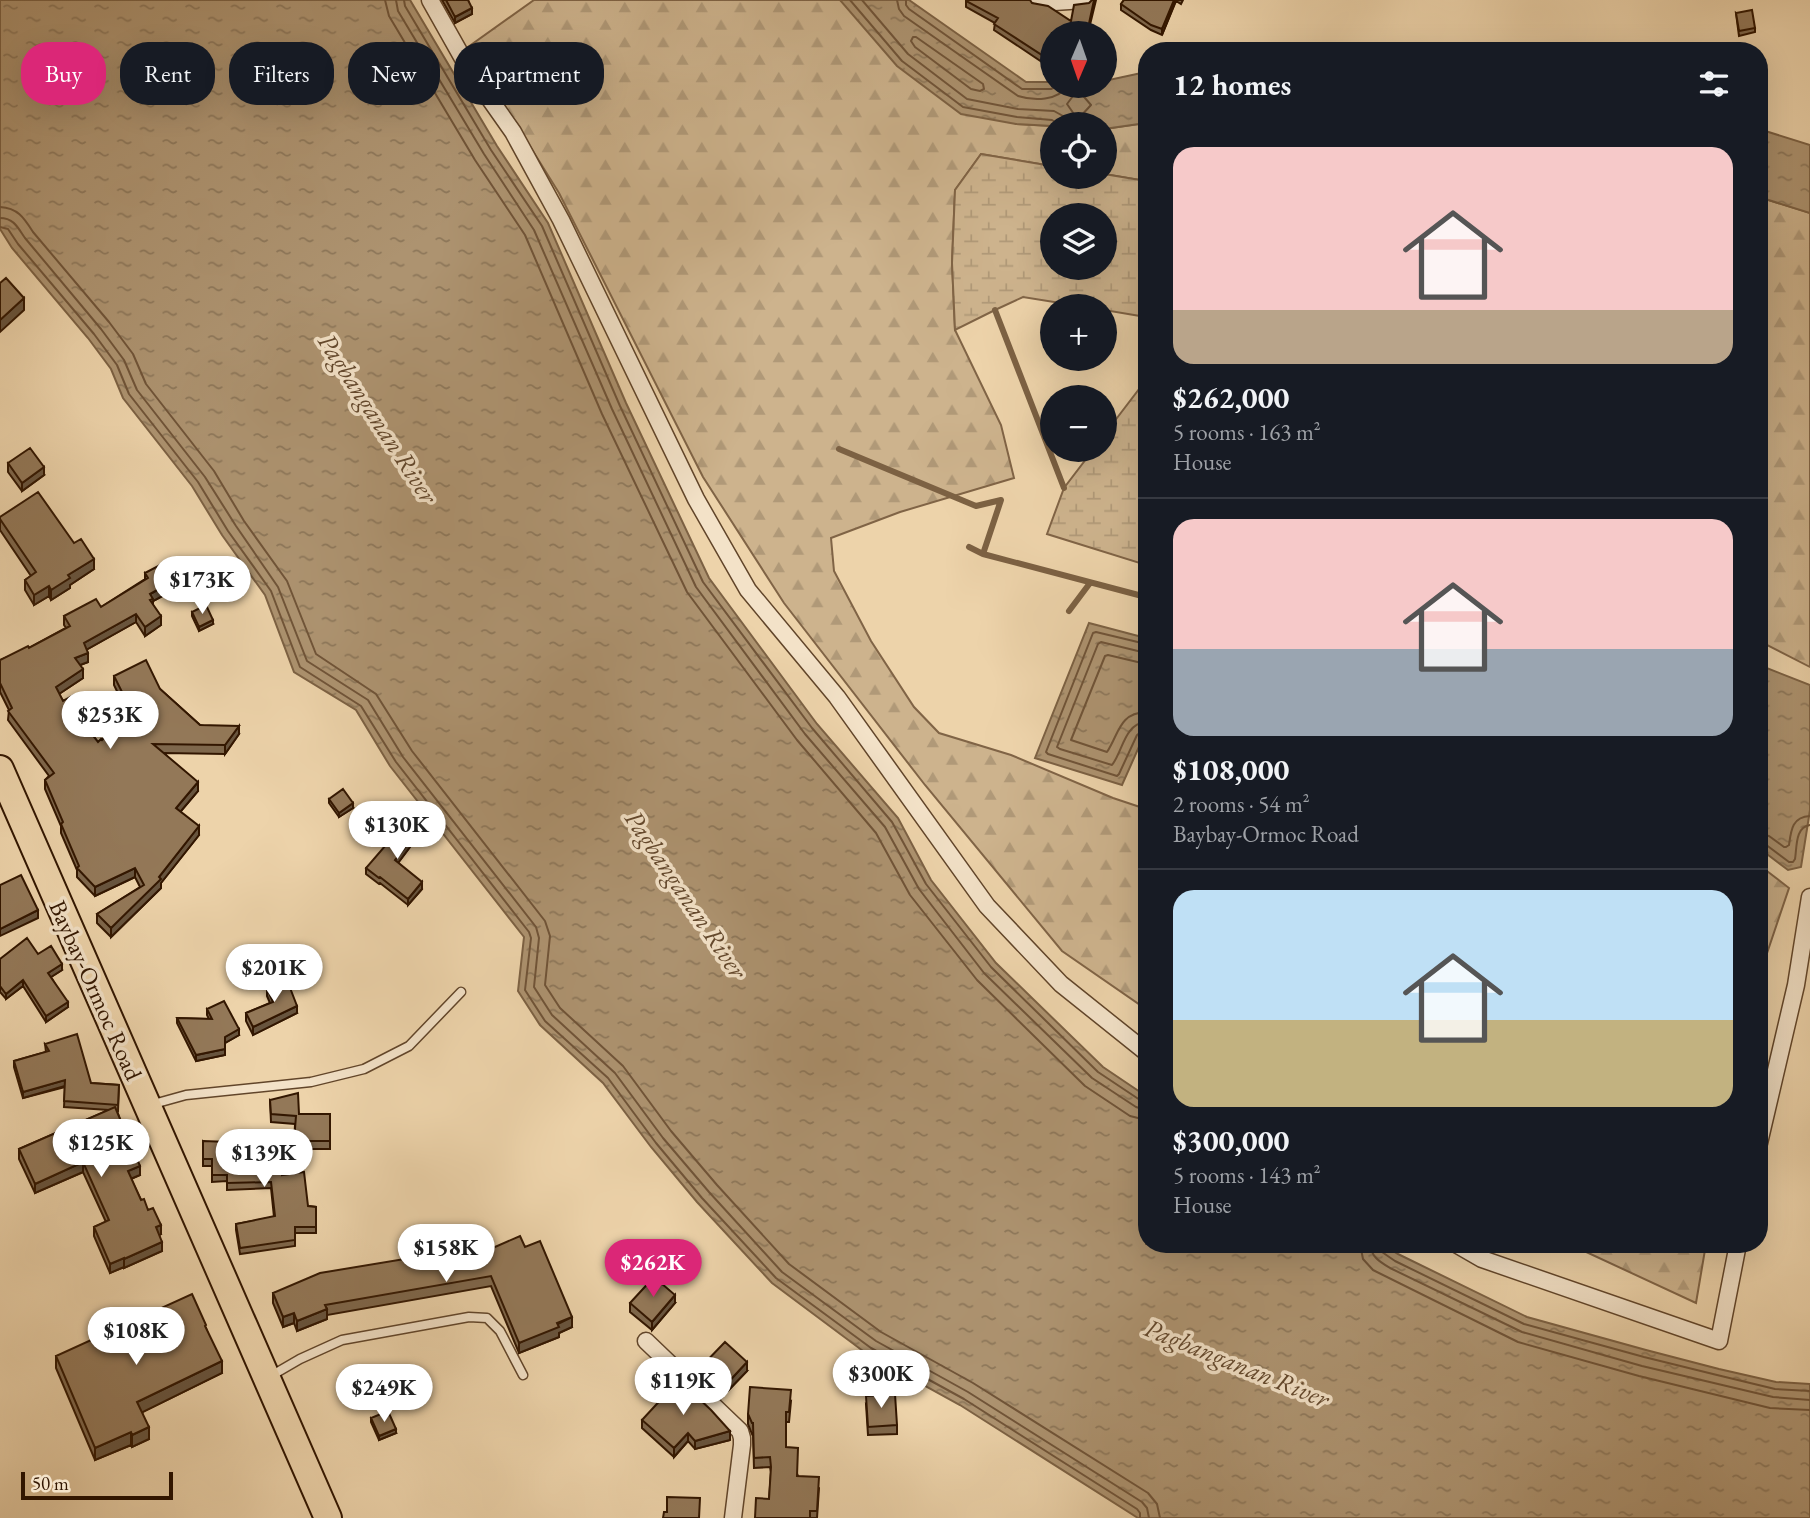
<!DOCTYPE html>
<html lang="en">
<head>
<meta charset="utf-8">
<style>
  body { margin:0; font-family:"EB Garamond",serif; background:#242831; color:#f1f3f6; height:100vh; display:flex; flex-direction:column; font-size:26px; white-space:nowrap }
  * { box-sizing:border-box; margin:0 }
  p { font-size:23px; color:#9ea1a6 }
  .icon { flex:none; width:38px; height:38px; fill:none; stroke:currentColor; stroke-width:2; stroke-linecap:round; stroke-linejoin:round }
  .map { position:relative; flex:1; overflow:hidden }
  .panel { position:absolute; left:1138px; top:42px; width:630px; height:1211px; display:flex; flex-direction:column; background:#171b24; border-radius:28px; box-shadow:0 7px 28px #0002 }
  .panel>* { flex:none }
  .top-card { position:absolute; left:21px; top:42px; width:665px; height:63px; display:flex; gap:14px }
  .needle { width:46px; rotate:182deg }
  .fabs { position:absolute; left:1040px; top:21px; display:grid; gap:14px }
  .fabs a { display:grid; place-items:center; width:77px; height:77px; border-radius:50%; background:#171b24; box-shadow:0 7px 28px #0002; font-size:35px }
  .scale { position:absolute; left:21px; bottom:18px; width:152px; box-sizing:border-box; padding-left:7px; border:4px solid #321600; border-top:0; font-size:19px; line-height:24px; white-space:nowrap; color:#321600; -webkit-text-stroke:5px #f3e2c8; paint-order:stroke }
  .price { position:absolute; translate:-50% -60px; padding:0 16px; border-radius:24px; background:#fff; color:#222; font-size:23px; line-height:46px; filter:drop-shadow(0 2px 4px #0008) }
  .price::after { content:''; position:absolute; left:50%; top:42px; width:21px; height:16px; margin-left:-10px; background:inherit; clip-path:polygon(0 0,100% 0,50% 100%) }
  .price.on { background:#db2777; color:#fff }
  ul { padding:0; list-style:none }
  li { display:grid; align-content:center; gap:14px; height:371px; padding:0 35px }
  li+li { border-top:2px solid #363941 }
  li span { display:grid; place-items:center; height:217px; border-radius:21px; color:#555 }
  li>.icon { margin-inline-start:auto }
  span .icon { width:126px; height:126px; fill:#fffc; stroke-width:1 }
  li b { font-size:30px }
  h2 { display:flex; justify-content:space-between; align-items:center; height:84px; padding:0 35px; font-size:30px }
  .chip { padding:0 24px; border-radius:28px; background:#171b24; box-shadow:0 7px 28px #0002; font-size:24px; line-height:63px }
  .chip.on { background:#db2777; color:#fff }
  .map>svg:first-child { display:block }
  .forest { fill:url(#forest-firs); stroke:#806446; stroke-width:2 }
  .wetland { fill:url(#wetland-marsh); stroke:#806446; stroke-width:2; fill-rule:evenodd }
  .water { fill:url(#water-ripples); stroke:#7c6143; stroke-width:2 }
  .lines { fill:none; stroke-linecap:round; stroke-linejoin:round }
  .shore { stroke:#705438; stroke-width:2 }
  .stream { stroke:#7c6143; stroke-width:6 }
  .lane-casing { stroke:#61452a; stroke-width:11 }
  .street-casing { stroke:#61452a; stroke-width:19 }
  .primary-casing { stroke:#321600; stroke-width:30 }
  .lane { stroke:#f3e2c8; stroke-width:8 }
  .street { stroke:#f3e2c8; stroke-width:16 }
  .primary { stroke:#edd3aa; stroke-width:26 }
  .wall { fill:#7e674c; stroke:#321600; stroke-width:2 }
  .shaded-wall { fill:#67543e; stroke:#321600; stroke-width:2 }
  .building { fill:#937858; stroke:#321600; stroke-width:2 }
  .labels { text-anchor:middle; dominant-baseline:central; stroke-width:7; stroke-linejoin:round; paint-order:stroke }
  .street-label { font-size:24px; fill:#321600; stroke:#f3e2c8 }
  .water-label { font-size:26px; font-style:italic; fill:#63482d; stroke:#f3e2c8 }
</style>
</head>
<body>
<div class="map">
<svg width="1810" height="1518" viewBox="0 0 1810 1518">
  <defs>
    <pattern id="forest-firs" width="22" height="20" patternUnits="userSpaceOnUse" patternTransform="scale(1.75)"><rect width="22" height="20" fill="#cdb38d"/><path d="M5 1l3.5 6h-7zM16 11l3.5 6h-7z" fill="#b09978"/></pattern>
    <pattern id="wetland-marsh" width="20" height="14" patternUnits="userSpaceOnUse" patternTransform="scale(1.75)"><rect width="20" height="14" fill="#cdb38d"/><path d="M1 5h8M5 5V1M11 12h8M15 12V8" fill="none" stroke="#b09978"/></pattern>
    <pattern id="water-ripples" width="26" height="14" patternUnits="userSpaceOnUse" patternTransform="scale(1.75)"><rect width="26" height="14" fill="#ad9370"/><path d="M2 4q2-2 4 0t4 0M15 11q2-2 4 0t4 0" fill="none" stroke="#8d775a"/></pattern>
  </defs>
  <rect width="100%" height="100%" fill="#edd3aa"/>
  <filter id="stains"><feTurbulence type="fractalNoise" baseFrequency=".00286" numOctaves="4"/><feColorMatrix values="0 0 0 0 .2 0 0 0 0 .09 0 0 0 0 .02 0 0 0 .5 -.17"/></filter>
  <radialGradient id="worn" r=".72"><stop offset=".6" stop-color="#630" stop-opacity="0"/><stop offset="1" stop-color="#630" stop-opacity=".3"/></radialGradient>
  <path class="forest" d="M534,0h306l176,124 36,2v40l-71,-12 -26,36 -3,72 3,68 46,95 13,53 -114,34 -69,26 3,33 37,70 43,66 25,26 72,22 102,43 33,11v200l-84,-58 -137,-166 -141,-182 -81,-126 -144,-284 -91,-146z
    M1146,123v58l-42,-7v-45z
    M1759,197l51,16v454l-51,-26z
    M1759,865l30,23 -30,89z
    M1569,1244h137l-10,59z"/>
  <path class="wetland" d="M981,154l71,12v11h52v-3l42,7v136l-42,-7v-4h-25l-56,-9 -28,13 -40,20 -3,-67 3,-73zM1052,215h52v53h-52z
    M1146,380v185l-99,-31 17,-46 29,-38h11v-15z"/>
  <path class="water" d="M0,0h410l87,146 51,77 78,180 83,175 108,146 81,94 33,62 65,83 107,104 43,29v148h236l16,10 129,63 119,33 73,19 57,13 34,2v134h-672l-178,-113 -93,-51 -95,-71 -75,-81 -46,-55 -48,-64 -63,-58 -22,-34 6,-54 -134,-171 -34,-56 -62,-38 -29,-77 -43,-60 -30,-49 -69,-88 -12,-29 -23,-31 -76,-90 -12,-19z
    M840,0h69l117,82h26v4h52v-5l42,-9v51l-42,6v-5h-52v2l-36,-2 -55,-10 -64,-48z
    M1759,129l51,16v68l-51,-16z
    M1089,623l57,15v93l-24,54 -87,-27z
    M1759,665l51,20v125l-9,57 -13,3 -29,-22z"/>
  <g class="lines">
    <path class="shore" d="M385,0l4,16 86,144 50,75 77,179 85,178 110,148 79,93 34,62 67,85 108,106 45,30 16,4
      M396,0l2,11 86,143 50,76 78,179 84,178 109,147 80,93 34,62 65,84 108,105 44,29 10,3
      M404,0l1,6 86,144 51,76 78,180 83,176 109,146 80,94 34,62 65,83 107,105 42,28 6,1
      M850,0l52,61 61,46 54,10 35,3 6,4
      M862,0l46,54 59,45 51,10 36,2 9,5 4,8
      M897,0l2,9 5,7 114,80c16,5 40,5 49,-10
      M906,0v5l3,4 113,80h29l6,-3
      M913,37h3l67,47 1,5 -4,2 -9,-2 -56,-42 -4,-6z
      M1079,91l12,14 -12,13 -3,-1 -9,-13 9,-12z
      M0,207c18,1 24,11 33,25l76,90 24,32 13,30 68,87 30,50 43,60 29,73 60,40 36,57 133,170 5,15 -5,49 15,23 63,58 48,65 46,54 72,79 92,68 92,51 175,110 9,11 3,14
      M0,218c14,0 18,10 25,20l76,91 23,31 13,30 68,87 31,49 42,61 29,74 61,39 35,57 133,170 3,11 -5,49 18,28 63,58 48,65 46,54 73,80 94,69 92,51 174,110 5,6 2,10
      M0,227l8,2 10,15 76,90 23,31 12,29 69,88 30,49 43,60 29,76 61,39 35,56 133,170 2,6 -6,52 20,31 63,57 48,65 46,55 74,80 95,70 93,51 173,110 3,4v5
      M1146,644l-50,-12 -3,1 -47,119 2,2 69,22 2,-2 18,-39 4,-3 5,-1
      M1146,653l-45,-11 -3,2 -41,103 3,2 52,16c11,-14 12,-41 34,-43
      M1146,664l-38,-9 -3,1 -34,84 36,12c12,-18 12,-39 39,-40
      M1759,834l10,2 15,11h2l3,-2c2,-15 3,-28 21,-29
      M1759,843l6,1 24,18h4l2,-3c2,-12 0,-32 15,-34
      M1360,1244l3,15 10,11 145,72 121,34 131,32 40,2
      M1370,1244c1,13 10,18 20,24l132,64 120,34 131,31 37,3
      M1379,1244l3,8 13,9 129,63 120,33 73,18 58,14 35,2"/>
    <path class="stream" d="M995,310l69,178
      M839,449l137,57 25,-6 -18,54 163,43
      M969,547l14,7
      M1069,611l21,-28"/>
    <g class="lane-casing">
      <path id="lane" d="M150,1105l36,-10 125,-13 53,-13 45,-23 52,-54
        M269,1377l31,-18 42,-19 127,-23 18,1 13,13 23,44"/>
    </g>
    <g class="street-casing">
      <path id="street" d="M430,0l40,71 43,61 48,88 135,279 52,91 89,107 150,209 74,78 85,68
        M1038,0l16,2 30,-2
        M1759,1143l37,-158 14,-88
        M1456,1244l26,15 237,82 19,-97
        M646,1341l94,90 2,7v7l-9,73"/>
    </g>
    <g class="primary-casing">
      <path id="primary" d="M0,769l328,749"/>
    </g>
    <use href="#lane" class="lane"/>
    <use href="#street" class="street"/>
    <use href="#primary" class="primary"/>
  </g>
  <path class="wall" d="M442,0h26l4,14 -17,9z
    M1124,0h59l-2,4 -5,-3 -14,34 -11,-5 -30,-20v-6z
    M966,1l66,2 56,30h-36v33l-7,-2 -51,-34 1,-7 -29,-16z
    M1736,13l19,15v4l-16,4z
    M8,463l36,12 -22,16 -14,-19z
    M0,517l74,26 20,26 -24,16v3l-19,12 -2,-4 -15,9 -9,-15v-10l6,-4 -31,-46z
    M145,573l25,19 -17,9v4l8,20 -16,11 -9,-14 -50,28 2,12 -8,3 3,13 -24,16 4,7 22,18 -4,2 17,21 4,-2 26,-26 -14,-29v-9l46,13 40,36 39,9 -14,20 -61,-1 34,38 -18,21 19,23 -38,48v5l-50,49 -14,-14v-9l43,-27 -5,-10 -40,19 -18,-19v-7l-16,-37v-7l-16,-37v-9l4,-4 -41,-56 1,-10 -9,-18v-32l29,-12 37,-20 -2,-3v-9l37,-9 44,-28z
    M192,612l21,12 -14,7 -7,-15z
    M329,799l24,9 -14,9 -10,-14z
    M422,831l-24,32 24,26 -14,16 -28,-22 -1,1 -13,-10v-6z
    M38,954l24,16 -11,7 17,30 -22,15 -23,-36 -17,13 -6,-7v-33z
    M267,988l30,25 -44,22 -7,-14v-8l24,-10 -3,-7z
    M207,1009l32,26 -14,8v12l-29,6 -19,-38v-5l32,1 -2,-4z
    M45,1044l46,39 28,2 -1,26h-1l23,64 -9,4 10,21 20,34 -2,1 3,16 -38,17v-1l-14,6 -16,-37v-9l12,-5 -23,-50 -48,21 -16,-34v-10l90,-39 -45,-3 1,-20 -42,11 -9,-31v-6l32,-9z
    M270,1100l29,14h31v35h-36l1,-25 -24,-2z
    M203,1141l79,34 26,31 8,1v26h-21v13l-55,8 -4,-24v-6l38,-7 -3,-29 -44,2v-9l-15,1v-16h-9z
    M525,1247l47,80 -13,6v4l-40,16 -28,-67 -164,29v4l-30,12 -3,-8 -11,4 -10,-24v-10z
    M630,1303h45l-23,27 -22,-18z
    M206,1328l16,45 -80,39 7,27 -17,8 -1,-2 -36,15 -39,-92v-12z
    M699,1369l48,2 -26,27 -22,-21z
    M791,1401l-2,21h-3v25l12,29 21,12 -2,30h-62l14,-19 2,-27 -1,-5 -16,1 -1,-35 -1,1 -4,-10v-10z
    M866,1404l31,21v9l-29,1z
    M371,1418l25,15 -17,7 -8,-18z
    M642,1420l88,20 -35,9 -7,-8 -14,16 -32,-29z"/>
  <path class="shaded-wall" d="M1094,0h2l-8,33h-1z
    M1174,0h2l-14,35v-6z
    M472,8v6l-17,9v-6z
    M24,298v12l-24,22v-12z
    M44,467v8l-22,16v-8z
    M94,559v10l-24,16v3l-19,12v-10l17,-15z
    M170,583v9l-17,9v7l-3,1v-15z
    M49,586v10l-15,9v-10z
    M136,614v8l-52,29v-8z
    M161,616v9l-16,11v-9z
    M213,620v4l-14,7v-4z
    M88,653v9l-13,5v-9z
    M83,669v9l-27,18v-9z
    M85,710v9l-8,5v-9z
    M239,726v8l-14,20v-9z
    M198,782v9l-22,26v-9z
    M353,803v5l-14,9v-4z
    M422,825v6l-27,36v-7z
    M199,826v9l-38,48v5l-50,49v-9l48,-51z
    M135,868v9l-40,19v-9z
    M422,882v7l-14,16v-6z
    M38,910v8l-38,18v-7z
    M62,964v6l-14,9v-6z
    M23,980v6l-17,13v-5z
    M68,1002v5l-22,15v-6z
    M297,1006v7l-44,22v-8z
    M239,1029v6l-14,8v-6z
    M225,1049v6l-29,6v-6z
    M65,1080v6l-42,12v-6z
    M83,1162v10l-48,21v-9z
    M140,1166v9l-12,5v-9z
    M161,1225v9l-5,3v-10z
    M162,1242v9l-38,17v-9z
    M124,1258v9l-14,6v-9z
    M675,1295v8l-23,27v-8z
    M327,1309v10l-30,12v-10z
    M294,1313v10l-11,4v-10z
    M572,1317v10l-13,6v4l-40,16v-10z
    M222,1361v12l-85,42v-13z
    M747,1362v9l-26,27v-8z
    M149,1427v12l-17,8v-12z
    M396,1429v4l-17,7v-4z
    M730,1431v9l-35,9v-8z
    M131,1432v13l-36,15v-12z
    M688,1433v8l-14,16v-9z"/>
  <path class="building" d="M446,0h22l4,8 -17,9z
    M966,0h64l2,3 16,3 23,15 3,-16 15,-2 3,-3h2l-7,33 -11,-2v2h-24v27l-7,-3 -51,-33 4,-6 -32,-17z
    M1124,0h50l-12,29 -11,-4 -30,-21z
    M1752,10l3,18 -16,3 -3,-18z
    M6,278l18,20 -24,22v-37z
    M30,448l14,19 -22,16 -14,-20z
    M38,492l36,51 7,-4 13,20 -26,16 2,3 -19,12 -2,-4 -15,9 -9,-15 11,-8 -36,-53v-2z
    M160,565l10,18 -20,11 3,5 -3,1 11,16 -16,11 -9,-13 -52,29 4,10 -13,5 8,11 -27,18 7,14 11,-6 11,15 -8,5 21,27 3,-3 1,1 22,-23 8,-5 -18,-36 32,-16 14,29 40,36 39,1 -14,19 -72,-1 45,38 -22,26 23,18 -40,51 2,2 -50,49 -14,-14 47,-29 -9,-17 -40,19 -18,-19 2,-2 -18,-42 2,-2 -18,-42 9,-7 -46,-62 4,-3 -12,-25v-23l28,-14 1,2 41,-22 -6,-10 32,-17 5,8 47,-29 -3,-5z
    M206,605l7,15 -14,7 -7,-15z
    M343,789l10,14 -14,10 -10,-14z
    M411,816l11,9 -27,35 27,22 -14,17 -28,-22 -1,1 -13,-10z
    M21,875l17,35 -38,19v-44z
    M27,938l11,16 13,-8 11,18 -14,9 20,29 -22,14 -23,-36 -17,14 -6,-8v-27z
    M287,980l10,26 -44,21 -7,-14 27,-11 -6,-14z
    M224,1001l15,28 -14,8v12l-29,6 -19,-37 35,1 -5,-10z
    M77,1034l14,49 28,2 -1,20 -54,-4 1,-21 -42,12 -9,-31 35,-10 -4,-7z
    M298,1093l1,21h31v27h-36l2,-25 -25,-2 -1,-14z
    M115,1107l25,59 -12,5 13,29 3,-1 4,11 5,-2 8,17 -5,2 6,15 -38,17v-1l-14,6 -16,-37 15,-7 -26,-58 -48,22 -16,-35z
    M203,1141l79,3v31l22,-3 4,34 8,1v20h-21v13l-55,8 -4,-24 39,-8 -4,-34 -44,1v-8h-15v-16h-9z
    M520,1236l5,11 15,-6 32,76 -15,6 2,4 -40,16 -28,-67 -166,29 2,4 -30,12 -3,-8 -11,4 -10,-24 47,-20 115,-19 -1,-3 34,-6 2,13z
    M654,1277l21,18 -23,27 -22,-19z
    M192,1294l14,31 -1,1 17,35 -85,41 12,25 -17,8 -1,-3 -36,16 -39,-92z
    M725,1342l22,20 -26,28 -22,-21z
    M679,1380l32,30 19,21 -35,10 -7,-8 -14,15 -32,-28z
    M750,1387l41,3 -2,22h-3v35l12,1 -1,28 22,1 -2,34h-7v7h-55l1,-20 13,1 2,-32 -1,-10 -16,1 -1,-35h-1l-4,-9z
    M895,1394l2,31 -29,2 -2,-31z
    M388,1411l8,18 -17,7 -8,-18z
    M667,1497l33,1 -1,20h-36l1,-6h3z"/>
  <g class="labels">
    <g class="street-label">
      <text transform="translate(96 990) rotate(66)">Baybay-Ormoc Road</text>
    </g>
    <g class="water-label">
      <text transform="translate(378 418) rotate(57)">Pagbanganan River</text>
      <text transform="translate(686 894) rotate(56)">Pagbanganan River</text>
      <text transform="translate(1237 1363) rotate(22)">Pagbanganan River</text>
    </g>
  </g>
  <rect width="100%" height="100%" filter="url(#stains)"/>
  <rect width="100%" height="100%" fill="url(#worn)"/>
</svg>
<div class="fabs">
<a><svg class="needle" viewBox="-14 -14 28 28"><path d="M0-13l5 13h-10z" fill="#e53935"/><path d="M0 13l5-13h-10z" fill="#9ea1a6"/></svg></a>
<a><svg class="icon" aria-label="locate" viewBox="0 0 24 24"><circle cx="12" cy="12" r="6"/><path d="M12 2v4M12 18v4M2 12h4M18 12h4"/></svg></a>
<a><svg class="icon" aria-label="layers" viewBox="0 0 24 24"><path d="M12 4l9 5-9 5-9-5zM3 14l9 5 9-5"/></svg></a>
<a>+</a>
<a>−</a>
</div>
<div class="scale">50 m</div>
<b class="price" style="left:202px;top:616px">$173K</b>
<b class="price" style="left:110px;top:751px">$253K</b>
<b class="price" style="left:397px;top:861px">$130K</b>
<b class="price" style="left:274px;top:1004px">$201K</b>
<b class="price" style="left:101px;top:1179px">$125K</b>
<b class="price" style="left:264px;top:1189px">$139K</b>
<b class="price" style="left:446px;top:1284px">$158K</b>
<b class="price on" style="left:653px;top:1299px">$262K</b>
<b class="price" style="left:136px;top:1367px">$108K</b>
<b class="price" style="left:881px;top:1410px">$300K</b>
<b class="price" style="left:683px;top:1417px">$119K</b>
<b class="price" style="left:384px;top:1424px">$249K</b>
<div class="top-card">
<a class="chip on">Buy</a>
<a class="chip">Rent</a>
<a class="chip">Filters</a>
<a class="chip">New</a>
<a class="chip">Apartment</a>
</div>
<section class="panel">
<h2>12 homes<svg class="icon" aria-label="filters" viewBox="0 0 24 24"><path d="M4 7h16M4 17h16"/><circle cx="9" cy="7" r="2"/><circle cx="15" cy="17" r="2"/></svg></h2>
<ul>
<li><span style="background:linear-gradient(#f6c9c9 75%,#b9a48a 0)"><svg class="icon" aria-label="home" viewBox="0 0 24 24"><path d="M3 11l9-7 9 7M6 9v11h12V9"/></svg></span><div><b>$262,000</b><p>5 rooms · 163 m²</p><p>House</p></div></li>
<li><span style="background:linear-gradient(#f6c9c9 60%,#9aa5b1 0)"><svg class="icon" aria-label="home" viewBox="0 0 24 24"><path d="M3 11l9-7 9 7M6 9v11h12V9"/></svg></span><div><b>$108,000</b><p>2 rooms · 54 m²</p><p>Baybay-Ormoc Road</p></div></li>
<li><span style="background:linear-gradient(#bfe0f5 60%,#c2b280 0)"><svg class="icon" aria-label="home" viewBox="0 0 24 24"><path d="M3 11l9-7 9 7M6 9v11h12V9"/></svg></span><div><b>$300,000</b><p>5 rooms · 143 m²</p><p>House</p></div></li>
</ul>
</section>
</div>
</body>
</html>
